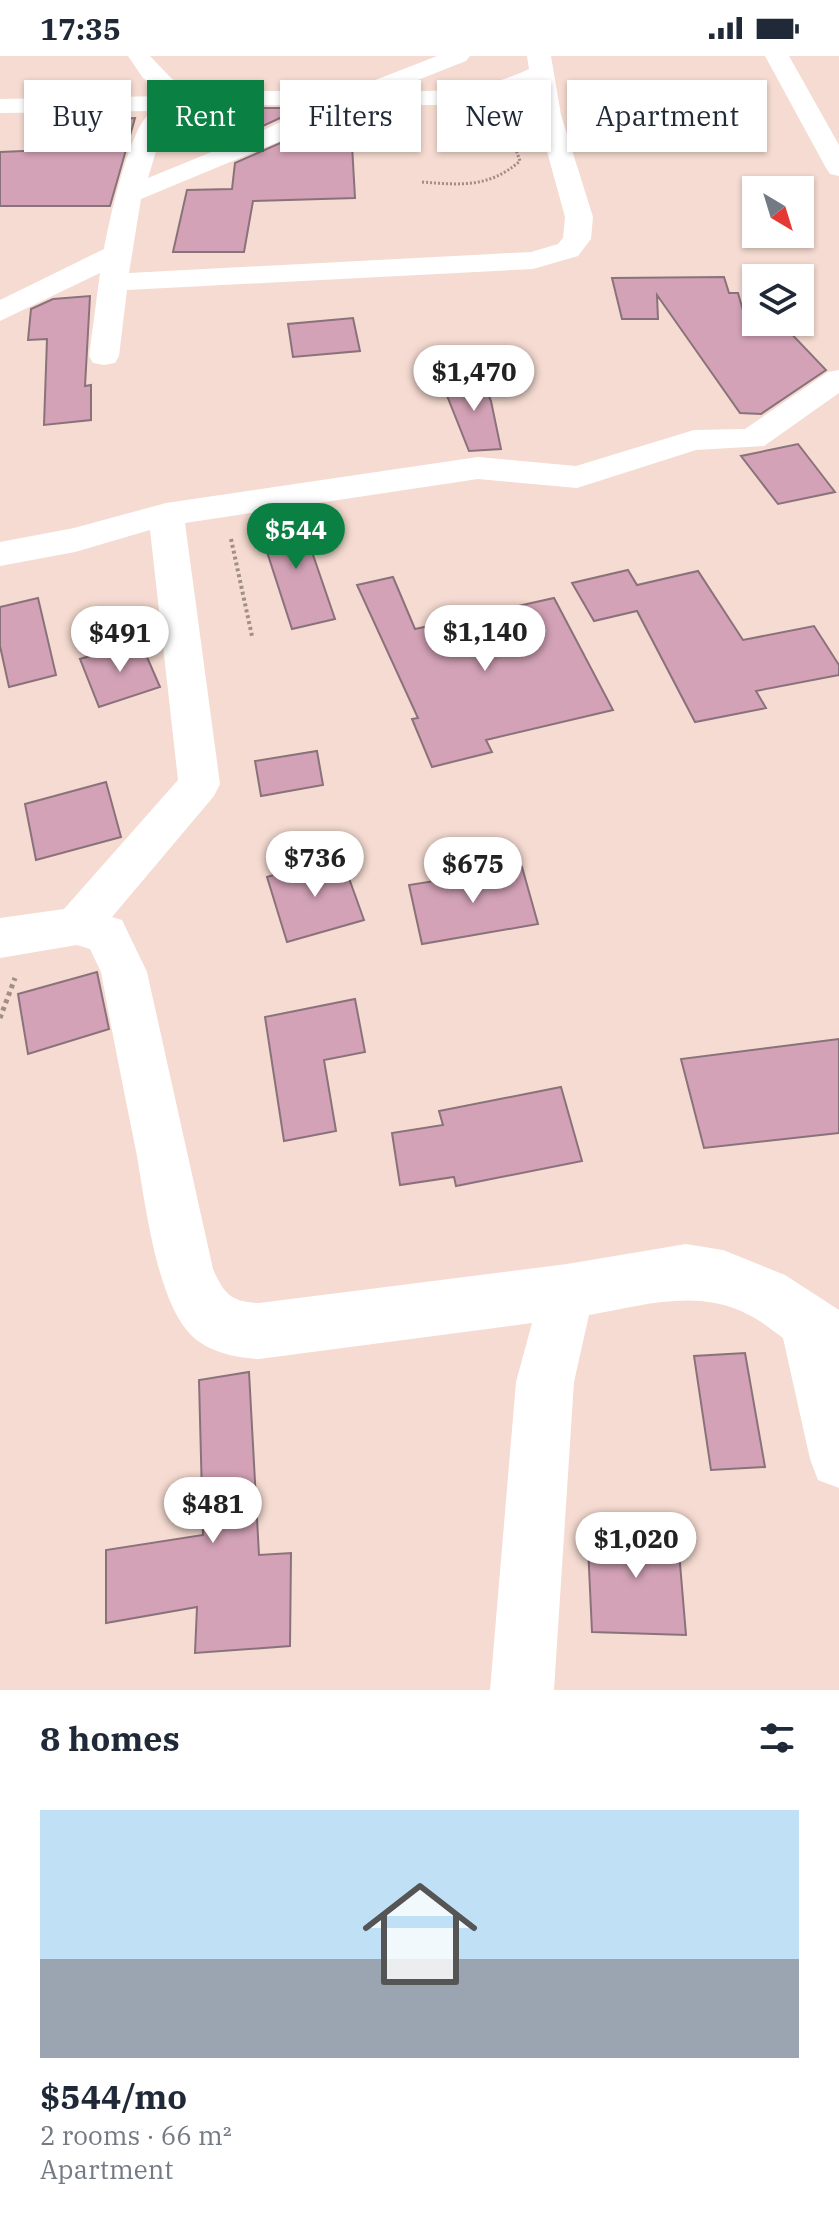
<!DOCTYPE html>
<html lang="en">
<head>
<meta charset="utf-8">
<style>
  body { margin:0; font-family:"IBM Plex Serif",serif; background:#f6f6f7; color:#1f2937; height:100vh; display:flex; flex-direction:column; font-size:30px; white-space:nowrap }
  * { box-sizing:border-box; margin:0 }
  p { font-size:26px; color:#747a83 }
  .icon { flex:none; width:44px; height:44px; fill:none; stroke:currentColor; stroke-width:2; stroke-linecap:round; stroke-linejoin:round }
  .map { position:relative; height:1634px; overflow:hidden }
  .sheet { display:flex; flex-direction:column; background:#fff; flex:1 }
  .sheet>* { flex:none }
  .top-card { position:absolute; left:24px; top:24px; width:792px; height:72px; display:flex; gap:16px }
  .needle { width:52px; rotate:142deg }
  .controls { position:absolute; left:742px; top:120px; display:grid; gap:16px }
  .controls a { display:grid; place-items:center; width:72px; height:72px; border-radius:0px; background:#fff; box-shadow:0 2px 6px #0004; font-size:40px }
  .price { position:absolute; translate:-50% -68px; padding:0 18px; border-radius:28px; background:#fff; color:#222; font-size:26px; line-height:52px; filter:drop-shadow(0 2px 4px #0008) }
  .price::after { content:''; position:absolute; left:50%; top:48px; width:24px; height:18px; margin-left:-12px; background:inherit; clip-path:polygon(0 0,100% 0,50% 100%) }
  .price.selected { background:#0b8043; color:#fff }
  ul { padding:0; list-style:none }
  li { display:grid; align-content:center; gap:16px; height:424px; padding:0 40px }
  li span { display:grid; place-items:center; height:248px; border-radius:0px; color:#555 }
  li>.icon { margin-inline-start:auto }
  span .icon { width:144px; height:144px; fill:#fffc; stroke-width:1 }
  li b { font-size:34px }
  h2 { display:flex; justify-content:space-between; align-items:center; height:96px; padding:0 40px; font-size:34px }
  .pill { padding:0 28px; border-radius:0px; background:#fff; box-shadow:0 2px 6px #0004; font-size:28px; line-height:72px }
  .pill.selected { background:#0b8043; color:#fff }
  .status { display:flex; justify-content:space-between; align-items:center; height:56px; padding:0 40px; background:#fff; direction:ltr }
  .status svg { height:22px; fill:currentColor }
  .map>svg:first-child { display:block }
  .building { fill:#d3a2b6; stroke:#8a727b; stroke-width:2 }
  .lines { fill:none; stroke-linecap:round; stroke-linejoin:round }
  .path-far2 { stroke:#a28e87; stroke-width:3; stroke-dasharray:2 2; stroke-linecap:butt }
  .path-far1 { stroke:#a28e87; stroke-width:4; stroke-dasharray:3 3; stroke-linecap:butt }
  .path { stroke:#a28e87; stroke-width:5; stroke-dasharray:4 4; stroke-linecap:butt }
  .minor { fill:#fff; fill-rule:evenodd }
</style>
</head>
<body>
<div class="status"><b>17:35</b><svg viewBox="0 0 49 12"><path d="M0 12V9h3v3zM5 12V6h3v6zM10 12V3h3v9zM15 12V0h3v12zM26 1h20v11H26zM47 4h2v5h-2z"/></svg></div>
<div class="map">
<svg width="839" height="1634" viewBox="0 0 839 1634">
  <rect width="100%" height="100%" fill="#f5dbd1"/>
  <path class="building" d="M243,52h52v3l-56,26z
    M135,62l-25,88h-110v-54l94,-4 4,-28z
    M294,81v10l58,-2 3,53 -102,3 -9,51h-71l14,-62 45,-1 3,-26z
    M724,221l5,16h9l12,42 35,-8 41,43 -65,44 -21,-1 -83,-118 1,24h-36l-10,-41z
    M90,240l-5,90 6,-1v35l-47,5 3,-86 -19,1 3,-31 22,-10z
    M353,262l7,33 -67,6 -5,-33z
    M481,321l10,24 10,48 -32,2 -27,-68z
    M798,388l37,48 -57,12 -37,-48z
    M299,458l36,105 -43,10 -35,-108z
    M628,514l9,15 61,-14 45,69 71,-14 25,39v10l-83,16 10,17 -71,14 -58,-111 -43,10 -22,-38z
    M393,521l22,52 139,-31 59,112 -127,30 6,12 -60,15 -20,-48 6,-1 -61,-133z
    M38,542l18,77 -47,12 -9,-41v-39z
    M140,585l20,46 -61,20 -19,-48z
    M317,695l6,34 -62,11 -6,-35z
    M106,726l15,55 -85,23 -11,-56z
    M341,800l23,64 -77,22 -20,-65z
    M522,811l16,57 -116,20 -13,-59z
    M97,916l12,57 -81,25 -10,-60z
    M355,943l10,53 -41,8 12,71 -52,10 -19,-124z
    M839,983v94l-135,15 -23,-89z
    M561,1031l21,74 -126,25 -2,-9 -54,8 -8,-52 51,-8 -4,-14z
    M745,1297l20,114 -54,3 -17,-114z
    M249,1316l10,183 32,-2 -1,93 -95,7 2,-46 -91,16v-73l97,-15 -4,-155z
    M587,1469l90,3 9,107 -94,-3z"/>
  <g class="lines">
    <path class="path-far2" d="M422,126c39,3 67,6 98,-21l-4,-11 8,-7"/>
    <path class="path-far1" d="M231,483l21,97"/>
    <path class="path" d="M0,962l15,-40"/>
    <path class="minor" d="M128,0h22l22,23 27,12h148l90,-35h33l-4,5 -76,30c53,0 90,1 139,-22l-2,-13h24l10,59 32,102 -2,22 -13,17 -45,13 -406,21 -8,66 -4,7 -11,2 -11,-2 -4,-7 11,-83 -100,48v-21l104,-51c6,-30 25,-122 48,-138l-152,2v-14l168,-3 -25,-18zM532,29l5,30 28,102 -2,21 -5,6 -27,8 -402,21 12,-74 137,-57 75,-37h109zM198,49h117l-55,27 -112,46c11,-33 13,-62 50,-73z
      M765,0h24l50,89v31l-9,-2 -4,-6z
      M839,314v23l-75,53 -68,4 -119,38 -99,-9 -293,44 35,261 -6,12 -102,121 10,3 25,52 66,297c11,25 18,33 46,34l308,-39 119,-20 37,6 62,25 54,35v178l-21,-8 -8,-21 -27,-121c-11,-8 -23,-18 -36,-24 -50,-26 -106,-8 -158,1l-15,67 -20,308h-64l26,-308 16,-59 -273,36c-23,-1 -51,-7 -68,-24 -35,-35 -46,-135 -55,-184 -12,-60 -24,-119 -35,-179l-11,-23 -13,-4 -77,13v-40l64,-9 114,-129 -28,-250 -75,22 -75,14v-24l74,-14 92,-25 312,-46 98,9 118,-36 51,-1 83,-57z"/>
  </g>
</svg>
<div class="controls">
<a><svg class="needle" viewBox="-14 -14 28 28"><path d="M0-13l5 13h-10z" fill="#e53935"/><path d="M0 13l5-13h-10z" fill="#747a83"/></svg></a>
<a><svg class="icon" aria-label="layers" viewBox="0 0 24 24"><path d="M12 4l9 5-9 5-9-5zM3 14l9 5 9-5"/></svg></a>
</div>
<b class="price" style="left:474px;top:357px">$1,470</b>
<b class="price selected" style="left:296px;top:515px">$544</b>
<b class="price" style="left:485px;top:617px">$1,140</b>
<b class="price" style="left:120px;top:618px">$491</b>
<b class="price" style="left:315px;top:843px">$736</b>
<b class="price" style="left:473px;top:849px">$675</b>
<b class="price" style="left:213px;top:1489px">$481</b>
<b class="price" style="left:636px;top:1524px">$1,020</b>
<div class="top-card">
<a class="pill">Buy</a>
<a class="pill selected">Rent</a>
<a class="pill">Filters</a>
<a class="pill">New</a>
<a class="pill">Apartment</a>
</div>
</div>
<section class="sheet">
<h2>8 homes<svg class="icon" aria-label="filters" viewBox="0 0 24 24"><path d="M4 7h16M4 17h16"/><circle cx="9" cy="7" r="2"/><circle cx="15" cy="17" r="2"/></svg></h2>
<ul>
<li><span style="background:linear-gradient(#bfe0f5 60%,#9aa5b1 0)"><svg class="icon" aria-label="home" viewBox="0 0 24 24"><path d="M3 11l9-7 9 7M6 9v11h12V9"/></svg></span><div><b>$544/mo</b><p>2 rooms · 66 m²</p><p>Apartment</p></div></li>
</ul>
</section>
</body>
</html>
